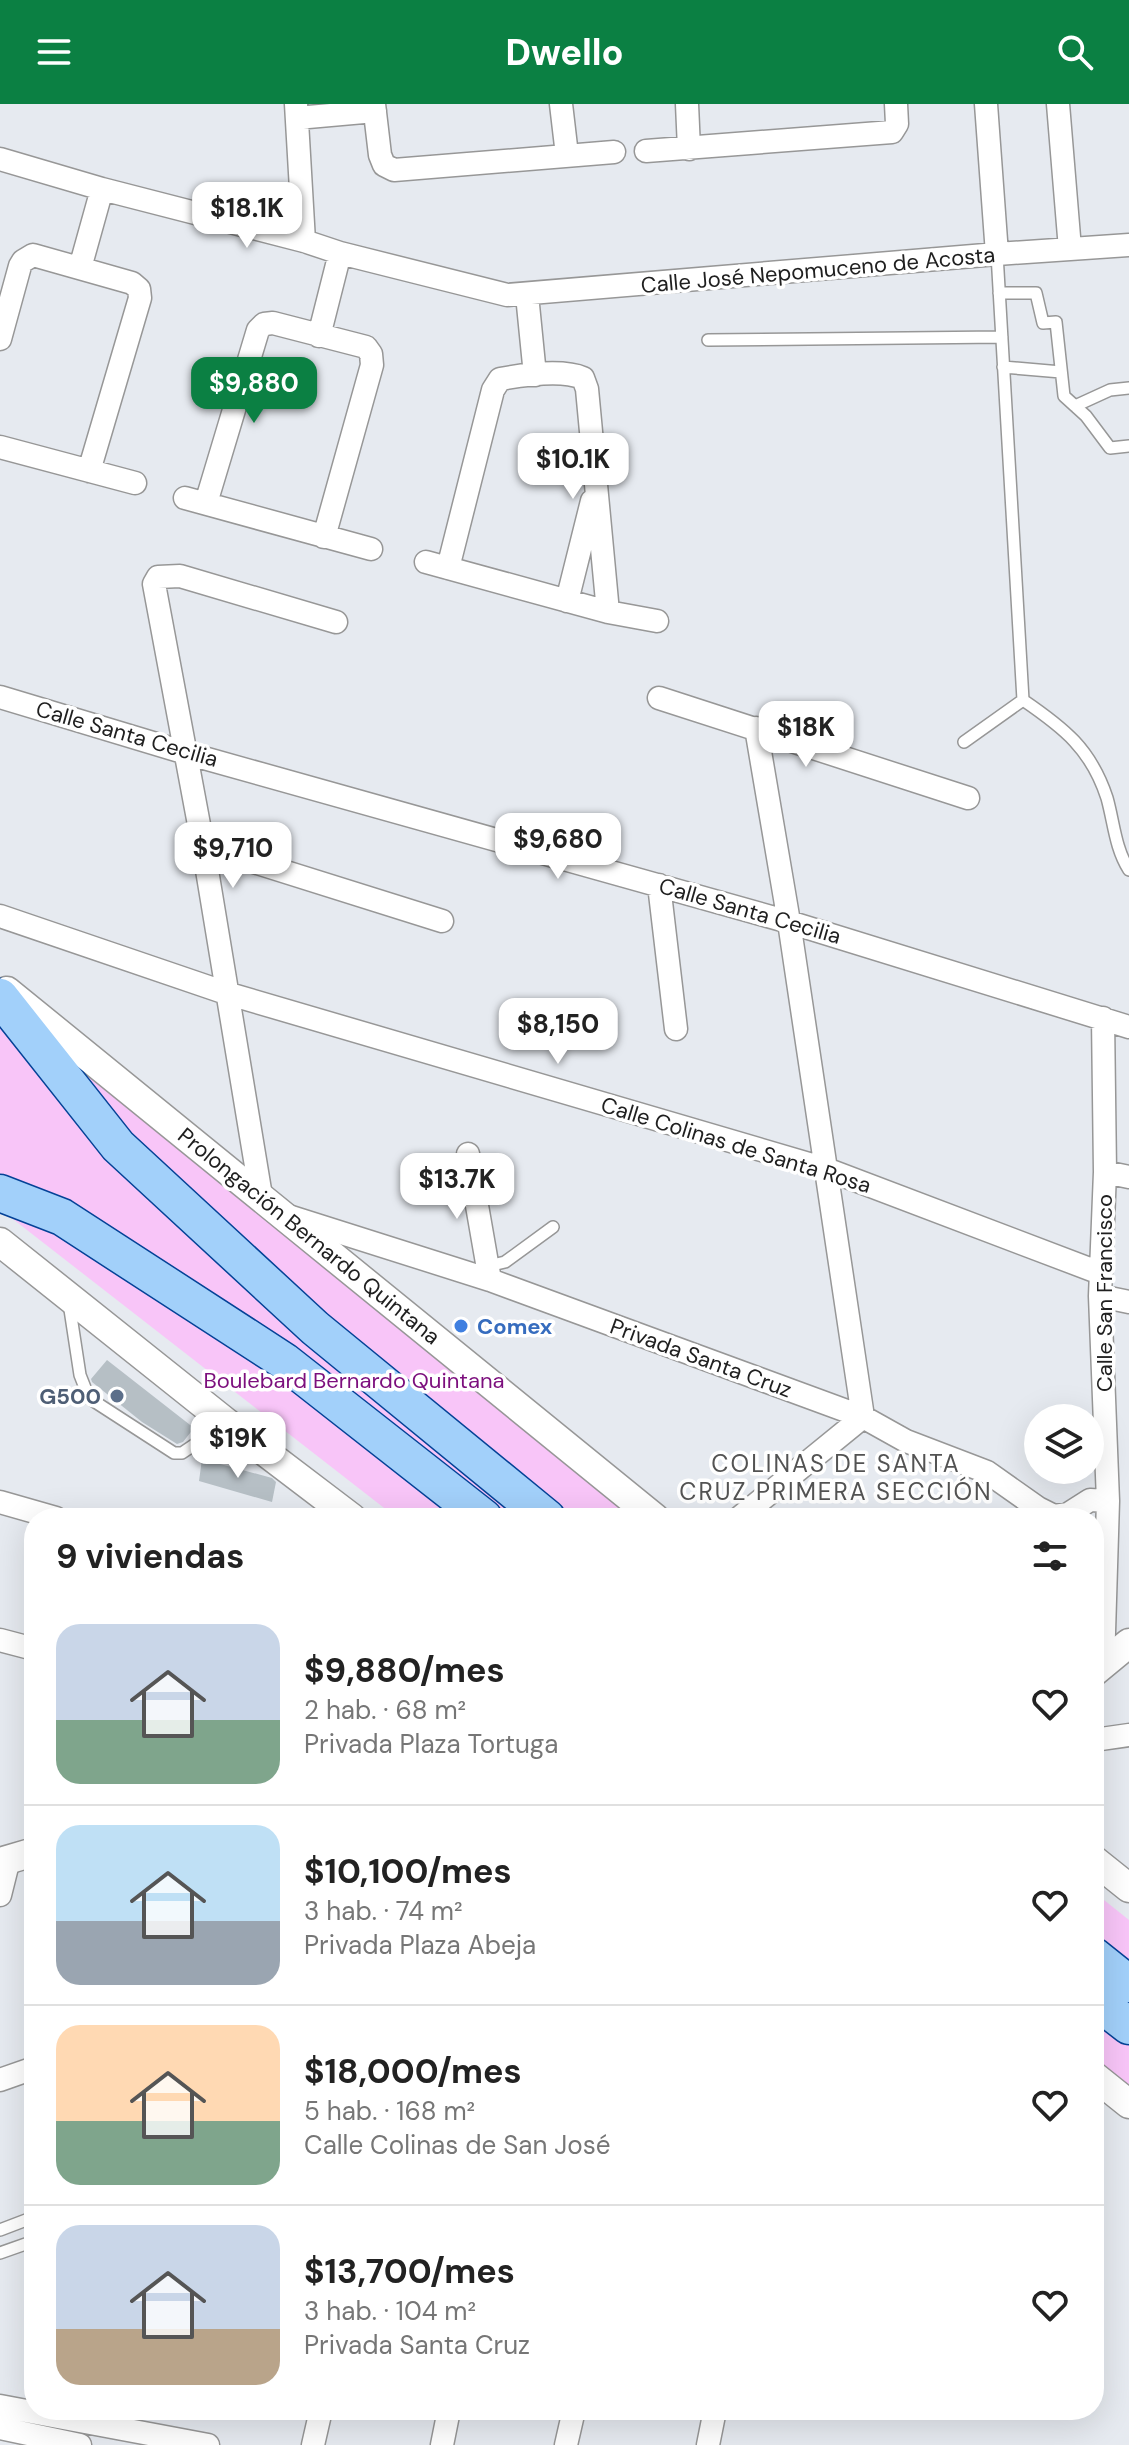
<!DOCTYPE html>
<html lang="es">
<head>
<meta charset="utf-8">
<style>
  body { margin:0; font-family:"DM Sans",sans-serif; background:#f2f2f2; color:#222; height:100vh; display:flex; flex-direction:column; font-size:30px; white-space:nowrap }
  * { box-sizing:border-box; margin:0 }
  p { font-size:26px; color:#767676 }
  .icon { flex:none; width:44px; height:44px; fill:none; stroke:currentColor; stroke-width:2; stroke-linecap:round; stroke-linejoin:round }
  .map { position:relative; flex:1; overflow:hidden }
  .drawer { position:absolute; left:24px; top:1404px; width:1080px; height:912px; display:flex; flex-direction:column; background:#fff; border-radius:32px; box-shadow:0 8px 32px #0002 }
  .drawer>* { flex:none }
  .buttons { position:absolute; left:1024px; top:1300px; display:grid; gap:16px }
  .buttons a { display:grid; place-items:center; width:80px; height:80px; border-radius:50%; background:#fff; box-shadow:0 8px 32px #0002; font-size:40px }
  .price { position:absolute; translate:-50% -68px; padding:0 18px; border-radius:16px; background:#fff; color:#222; font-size:26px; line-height:52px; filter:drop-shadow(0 2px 4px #0008) }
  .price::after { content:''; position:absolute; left:50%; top:48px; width:24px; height:18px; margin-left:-12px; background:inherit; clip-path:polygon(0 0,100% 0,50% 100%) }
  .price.active { background:#0b8043; color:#fff }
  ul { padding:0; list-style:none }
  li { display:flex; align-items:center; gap:24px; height:200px; padding:0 32px }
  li+li { border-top:2px solid #e0e0e0 }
  li span { display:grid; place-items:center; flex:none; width:224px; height:160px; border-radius:24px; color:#555 }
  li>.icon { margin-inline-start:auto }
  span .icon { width:96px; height:96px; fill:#fffc; stroke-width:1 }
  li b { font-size:34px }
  h2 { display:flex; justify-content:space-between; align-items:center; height:96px; padding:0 32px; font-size:34px }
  header { display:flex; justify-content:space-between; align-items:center; height:104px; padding:0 32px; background:#0b8043; color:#fff; font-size:36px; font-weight:800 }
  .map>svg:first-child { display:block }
  .park { fill:#f8c5f8 }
  .building { fill:#b6bfc5 }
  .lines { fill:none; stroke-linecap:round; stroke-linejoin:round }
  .service-casing { stroke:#979797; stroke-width:14 }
  .minor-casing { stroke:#979797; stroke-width:25 }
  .tertiary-casing { stroke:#979797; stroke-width:31 }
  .primary-casing { stroke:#044297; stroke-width:39 }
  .service { stroke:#fff; stroke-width:11 }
  .minor { stroke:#fff; stroke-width:22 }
  .tertiary { stroke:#fff; stroke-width:28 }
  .primary { stroke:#a2d0fa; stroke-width:36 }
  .shop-dot { fill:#3f7fe0; stroke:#fff; stroke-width:3 }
  .service-dot { fill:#5c6f8a; stroke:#fff; stroke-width:3 }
  .labels { text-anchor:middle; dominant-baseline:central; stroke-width:7; stroke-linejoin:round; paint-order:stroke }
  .street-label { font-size:22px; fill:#202020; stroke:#fff }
  .shop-label { font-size:22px; font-weight:bold; fill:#366cbe; stroke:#fff; text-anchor:start }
  .park-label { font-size:22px; fill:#7c0f7d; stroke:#fff }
  .service-label { font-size:22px; font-weight:bold; fill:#4e5e75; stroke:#fff; text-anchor:end }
  .neighbourhood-label { font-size:24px; letter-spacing:2px; fill:#535353; stroke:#fff }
</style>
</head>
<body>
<header><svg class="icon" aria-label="menu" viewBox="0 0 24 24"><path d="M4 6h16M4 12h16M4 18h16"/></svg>Dwello<svg class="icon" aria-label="search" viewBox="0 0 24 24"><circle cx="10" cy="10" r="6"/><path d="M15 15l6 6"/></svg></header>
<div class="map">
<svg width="1129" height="2341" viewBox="0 0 1129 2341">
  <rect width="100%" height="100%" fill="#e6eaf0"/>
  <path class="park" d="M0,904l407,310 237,200h-247l-397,-309z
    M1094,1788l35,28v178l-35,-27z"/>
  <path class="building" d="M107,1256l87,68 -11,14 -6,2 -35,-22 -50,-40 -1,-3z
    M202,1355l70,19 4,4 -4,20 -73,-21z"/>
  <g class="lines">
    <g class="service-casing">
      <path id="service" d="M999,189h37l7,30 13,-1 8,74 22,20 24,32 19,-2
        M708,236l294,-3
        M1003,263l58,5
        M1075,302l35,-16 19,-2
        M1023,596c41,28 68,49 84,98 7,25 8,50 22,72
        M964,638l59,-42 -26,-446
        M488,1162l17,-4 48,-35
        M69,1199l11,72 9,23 85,55h8l43,-29
        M0,2126l34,-13
        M0,2149l34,-12"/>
    </g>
    <g class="minor-casing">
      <path id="minor" d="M296,0l8,137
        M374,0l6,51 4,10 10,5 220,-18
        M561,0l6,51
        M687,0l2,45
        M986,0l11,150
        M1058,0l12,145
        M297,14l78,-7
        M646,47l246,-19 5,-8 -1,-20
        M0,55l102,30 202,52 36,12 167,42 490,-41 132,-9
        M80,164l22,-79
        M527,191l8,80
        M319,232l21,-83
        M0,235l20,-73 3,-5 10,-6 99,28 7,6 1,9 -51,173
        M0,343l135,36
        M185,394l186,51
        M206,399l52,-173 6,-6 9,-1 93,24 5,7 1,11 -48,172
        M426,458l182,50 49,9
        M448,464l45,-178 7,-11c22,-4 62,-10 83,-1l4,11 21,223
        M567,497l25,-100
        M0,593l186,56 603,169 340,105
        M659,594l309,100
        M203,742l239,75
        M659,781l17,144
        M0,812l226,77 600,176 274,104
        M1103,914l2,154 -5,124 8,205 -5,164
        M468,1050l22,126
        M1105,1068l24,5
        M261,1092l-58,-350 -49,-262 4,-7 22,-1 156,46
        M288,1112l202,64 373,137 43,24 81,31 51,36 16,8 14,-2 22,-14 18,1
        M1100,1192l29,6
        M0,1398l56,16
        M739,1414l124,-101 -74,-495 -33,-194
        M0,1536l34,9
        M1094,1636l35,-5
        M0,1791l9,-36
        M0,1976l34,-12
        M0,2302l208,39
        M0,2324l80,17
        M313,2341l8,-35
        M442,2341l7,-35
        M566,2341l8,-35
        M708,2341l7,-35"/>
    </g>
    <g class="tertiary-casing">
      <path id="tertiary" d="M7,887l648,527
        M0,1138l227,181 125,95
        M1094,1568l35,-29
        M1094,1756l35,28
        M0,1758l34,-10
        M1094,1972l35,28"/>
    </g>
    <g class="primary-casing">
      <path id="primary" d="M0,893l118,149 197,182 232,190
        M0,1089l62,24 222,144 200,157
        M1094,1852l35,28
        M1094,1895l35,27"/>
    </g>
    <use href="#service" class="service"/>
    <use href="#minor" class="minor"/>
    <use href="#tertiary" class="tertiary"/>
    <use href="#primary" class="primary"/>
  </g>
  <circle class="shop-dot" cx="461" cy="1222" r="8"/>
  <circle class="service-dot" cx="117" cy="1292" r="8"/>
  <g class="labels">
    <g class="street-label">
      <text transform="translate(818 166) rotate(-5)">Calle José Nepomuceno de Acosta</text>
      <text transform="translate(127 630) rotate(16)">Calle Santa Cecilia</text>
      <text transform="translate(750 807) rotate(16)">Calle Santa Cecilia</text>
      <text transform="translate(736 1041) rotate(17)">Calle Colinas de Santa Rosa</text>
      <text transform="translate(309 1132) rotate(39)">Prolongación Bernardo Quintana</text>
      <text transform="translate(1104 1189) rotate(-90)">Calle San Francisco</text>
      <text transform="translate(701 1254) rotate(20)">Privada Santa Cruz</text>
    </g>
    <g class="shop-label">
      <text x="477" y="1222">Comex</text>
    </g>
    <g class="park-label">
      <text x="354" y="1276">Boulebard Bernardo Quintana</text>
    </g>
    <g class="service-label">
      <text x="101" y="1292">G500</text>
    </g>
    <g class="neighbourhood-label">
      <text x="836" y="1359">COLINAS DE SANTA<tspan x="836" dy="28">CRUZ PRIMERA SECCIÓN</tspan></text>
    </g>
  </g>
</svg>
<div class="buttons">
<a><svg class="icon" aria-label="layers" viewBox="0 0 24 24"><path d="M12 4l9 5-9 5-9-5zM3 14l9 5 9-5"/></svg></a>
</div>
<b class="price" style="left:247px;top:146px">$18.1K</b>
<b class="price active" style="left:254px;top:321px">$9,880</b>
<b class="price" style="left:573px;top:397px">$10.1K</b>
<b class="price" style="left:806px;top:665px">$18K</b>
<b class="price" style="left:558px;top:777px">$9,680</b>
<b class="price" style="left:233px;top:786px">$9,710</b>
<b class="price" style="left:558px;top:962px">$8,150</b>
<b class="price" style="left:457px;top:1117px">$13.7K</b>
<b class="price" style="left:238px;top:1376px">$19K</b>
<section class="drawer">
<h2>9 viviendas<svg class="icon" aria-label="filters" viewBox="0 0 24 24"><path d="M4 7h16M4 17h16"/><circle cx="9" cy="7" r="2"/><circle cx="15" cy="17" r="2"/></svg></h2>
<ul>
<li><span style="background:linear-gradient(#c9d6e8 60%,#7fa58c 0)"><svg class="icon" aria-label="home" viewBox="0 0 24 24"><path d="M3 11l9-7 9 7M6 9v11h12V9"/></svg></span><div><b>$9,880/mes</b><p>2 hab. · 68 m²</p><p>Privada Plaza Tortuga</p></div><svg class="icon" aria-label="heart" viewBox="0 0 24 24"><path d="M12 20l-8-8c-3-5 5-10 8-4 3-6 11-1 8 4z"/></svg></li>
<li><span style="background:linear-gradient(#bfe0f5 60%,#9aa5b1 0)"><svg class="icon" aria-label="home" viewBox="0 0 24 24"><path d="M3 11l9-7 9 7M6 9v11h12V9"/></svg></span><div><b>$10,100/mes</b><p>3 hab. · 74 m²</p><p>Privada Plaza Abeja</p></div><svg class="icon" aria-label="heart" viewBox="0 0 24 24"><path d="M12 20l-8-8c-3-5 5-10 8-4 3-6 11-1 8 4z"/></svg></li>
<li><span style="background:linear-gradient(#ffd9b3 60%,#7fa58c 0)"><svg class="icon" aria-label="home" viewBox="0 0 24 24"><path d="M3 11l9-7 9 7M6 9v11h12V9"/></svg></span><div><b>$18,000/mes</b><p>5 hab. · 168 m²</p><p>Calle Colinas de San José</p></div><svg class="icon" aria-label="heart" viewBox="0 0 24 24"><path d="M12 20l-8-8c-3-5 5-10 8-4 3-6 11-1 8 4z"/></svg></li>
<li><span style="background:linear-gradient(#c9d6e8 65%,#b9a48a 0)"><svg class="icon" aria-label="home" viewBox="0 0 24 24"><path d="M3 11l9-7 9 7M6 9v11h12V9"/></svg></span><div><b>$13,700/mes</b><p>3 hab. · 104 m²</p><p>Privada Santa Cruz</p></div><svg class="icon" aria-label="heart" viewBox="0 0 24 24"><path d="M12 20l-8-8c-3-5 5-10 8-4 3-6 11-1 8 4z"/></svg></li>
</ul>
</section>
</div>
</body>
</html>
